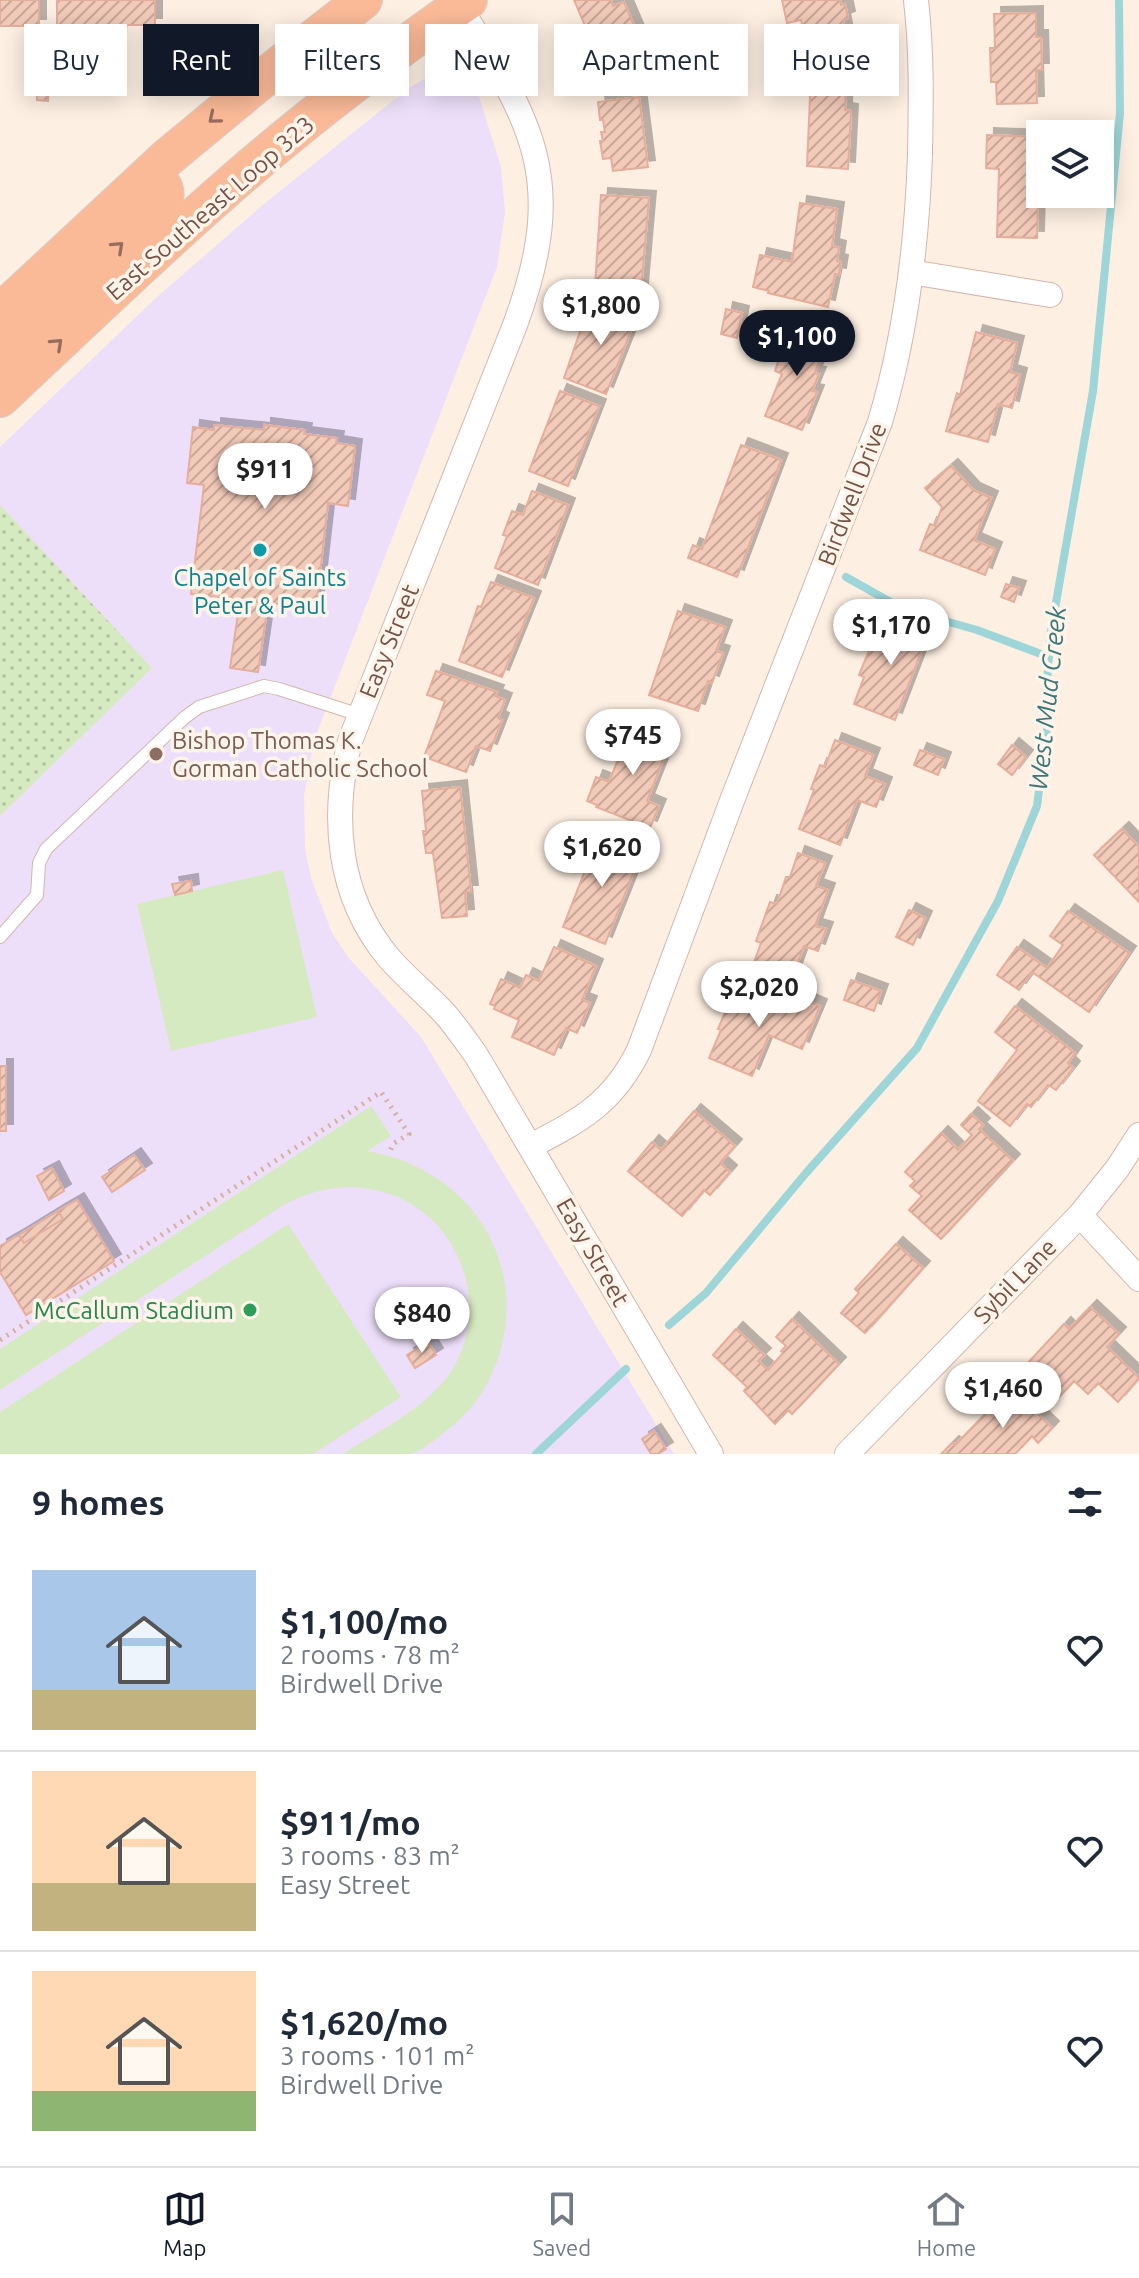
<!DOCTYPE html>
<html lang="en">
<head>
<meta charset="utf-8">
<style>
  body { margin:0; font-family:Ubuntu,sans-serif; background:#f2f2f3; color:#1f2937; height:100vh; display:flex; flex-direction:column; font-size:30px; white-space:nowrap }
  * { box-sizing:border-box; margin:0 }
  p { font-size:26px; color:#747a83 }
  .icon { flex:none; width:44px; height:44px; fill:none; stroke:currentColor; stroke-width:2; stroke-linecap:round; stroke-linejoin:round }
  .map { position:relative; height:1454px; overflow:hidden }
  .panel { display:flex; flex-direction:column; background:#fff; flex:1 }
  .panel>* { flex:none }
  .top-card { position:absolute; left:24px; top:24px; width:1092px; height:72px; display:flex; gap:16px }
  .controls { position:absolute; left:1026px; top:120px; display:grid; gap:16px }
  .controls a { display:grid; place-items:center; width:88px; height:88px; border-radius:0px; background:#fff; box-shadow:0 4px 20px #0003; font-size:40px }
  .price { position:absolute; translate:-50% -68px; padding:0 18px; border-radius:28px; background:#fff; color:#222; font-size:26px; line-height:52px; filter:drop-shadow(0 2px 4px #0008) }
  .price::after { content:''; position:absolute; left:50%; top:48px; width:24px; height:18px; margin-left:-12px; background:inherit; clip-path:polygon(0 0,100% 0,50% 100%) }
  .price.active { background:#111827; color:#fff }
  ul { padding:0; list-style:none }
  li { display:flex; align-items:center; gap:24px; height:200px; padding:0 32px }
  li+li { border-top:2px solid #e0e1e3 }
  li span { display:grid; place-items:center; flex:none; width:224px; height:160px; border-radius:0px; color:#555 }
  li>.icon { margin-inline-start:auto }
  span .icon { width:96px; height:96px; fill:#fffc; stroke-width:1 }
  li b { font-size:34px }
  h2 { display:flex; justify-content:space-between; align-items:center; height:96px; padding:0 32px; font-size:34px }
  .chip { padding:0 28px; border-radius:0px; background:#fff; box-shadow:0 4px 20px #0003; font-size:28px; line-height:72px }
  .chip.active { background:#111827; color:#fff }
  .dock { display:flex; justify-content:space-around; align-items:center; height:112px; border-top:2px solid #e0e1e3; background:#fff; font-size:22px; color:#747a83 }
  .dock a { display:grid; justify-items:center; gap:4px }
  .dock .active { color:#111827 }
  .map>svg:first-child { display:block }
  .education { fill:#eddff9 }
  .green { fill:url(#green-dots) }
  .pitch { fill:#d6eac1 }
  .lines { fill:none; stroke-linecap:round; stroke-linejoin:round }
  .stream { stroke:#9dd5d8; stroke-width:8 }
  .building { fill:url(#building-hatch); stroke:#e5ae9a; stroke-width:2; filter:url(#shadow) }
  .service-casing { stroke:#d0b8ac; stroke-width:14 }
  .minor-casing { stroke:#d0b8ac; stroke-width:26 }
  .trunk-casing { stroke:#d8cfcc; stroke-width:40 }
  .path { stroke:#d7ad9d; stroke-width:5; stroke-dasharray:2 6; stroke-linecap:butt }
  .service { stroke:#fff; stroke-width:12 }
  .minor { stroke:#fff; stroke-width:24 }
  .trunk { stroke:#faba98; stroke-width:38 }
  .oneway { stroke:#966d5c }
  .culture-dot { fill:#0f9aa8; stroke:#fff4e9; stroke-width:3 }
  .education-dot { fill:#8d6e63; stroke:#fff4e9; stroke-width:3 }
  .leisure-dot { fill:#2e9e5b; stroke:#fff4e9; stroke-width:3 }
  .labels { text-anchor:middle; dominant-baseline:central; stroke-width:7; stroke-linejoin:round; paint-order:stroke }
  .street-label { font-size:24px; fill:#755348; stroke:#fff4e9 }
  .culture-label { font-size:24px; fill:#0d838f; stroke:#fff4e9 }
  .education-label { font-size:24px; fill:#785e54; stroke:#fff4e9; text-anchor:start }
  .leisure-label { font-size:24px; fill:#27864d; stroke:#fff4e9; text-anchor:end }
  .water-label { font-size:26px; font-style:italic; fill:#3c777b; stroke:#fff4e9 }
</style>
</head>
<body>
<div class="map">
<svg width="1139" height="1454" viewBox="0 0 1139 1454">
  <defs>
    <pattern id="green-dots" width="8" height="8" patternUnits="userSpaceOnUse" patternTransform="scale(2)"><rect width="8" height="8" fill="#d6eac1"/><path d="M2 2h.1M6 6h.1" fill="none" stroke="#b2c09f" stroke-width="1.8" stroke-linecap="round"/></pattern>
    <pattern id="building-hatch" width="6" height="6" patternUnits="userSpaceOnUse" patternTransform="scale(2)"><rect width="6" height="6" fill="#f2cab9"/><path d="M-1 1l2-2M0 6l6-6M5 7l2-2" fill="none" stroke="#c9a798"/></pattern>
    <filter id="shadow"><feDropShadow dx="7" dy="-7" stdDeviation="0" flood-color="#0004"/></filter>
  </defs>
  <rect width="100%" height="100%" fill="#fdefe2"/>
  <path class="education" d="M455,68l10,2 11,17 25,80 4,45 -8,55 -183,473 -10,56 1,53 6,29 21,55 16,24 73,80 253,417h-674v-1007l157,-150 107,-93 146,-117 25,-14 5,4z"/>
  <path class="green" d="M0,505l152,163 -152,148z"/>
  <path class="pitch" d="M283,870l34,147 -146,34 -34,-147z
    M371,1106l20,30 -24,15c97,16 161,104 133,201 -9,30 -25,56 -49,75 -10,8 -30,25 -41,27 -15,0 -49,0 -67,0 35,-23 83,-46 107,-81 18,-26 24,-62 16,-93 -21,-84 -110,-117 -184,-74l-282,184v-41z
    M288,1224l113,173 -88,57h-313v-42z"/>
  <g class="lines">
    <path class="stream" d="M846,577l57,32 74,21 72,27
      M669,1325l37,-32 100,-120 111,-125 81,-147 39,-95 11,-85 -1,-38 3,-46 43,-246 9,-92 18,-186 -1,-113
      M536,1454l90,-85"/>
  </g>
  <path class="building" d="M0,0h39v26h-39z
    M57,0h98v25h-35l-1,14h-22v-13h-40z
    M574,0h37l2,6 11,-4 21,49 -42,17z
    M782,0h58l1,5 4,-1 3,14 -5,2 5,25 -40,9 -7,-34 -14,3z
    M1036,13v24h5l1,33h-6l1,33 -40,1 -1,-22h-5l-1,-34h5l-1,-34z
    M811,74l35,2 -1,34 6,1 -3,58 -41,-3z
    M37,84l12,1 -1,16 -11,-1z
    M639,97l9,70 -35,4 -2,-13 -8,1 -3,-18h3l-2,-9h4l-2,-12h-3l-2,-18z
    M987,135l53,2v57h20v4l-22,-1 -1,41 -40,-1 2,-68 -13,-1z
    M601,195l48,3 -8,92 -46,-4z
    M800,203l37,6 -5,37 7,2 -2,13 4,1 -2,13 -4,-1 -7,33 -60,-14 1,-2 -16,-4 7,-32 32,7z
    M601,300l37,13 -32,81 -42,-16 19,-55 3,1 1,-4 5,3z
    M726,309l16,4 -5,25 -16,-4z
    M790,325l37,14 -12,34 4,1 -7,17 5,1 -15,38 -37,-14 17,-42 -7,-3z
    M976,332l41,11 -7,29 10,3 -8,33 -14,-4 -10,38 -42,-11 11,-38 3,2z
    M560,391l39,15 -31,80 -39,-15z
    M214,425l50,5v-5l41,5 -1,4 33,4 -1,5 19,3 -7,60 -20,-3 -12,105 -125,-14 13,-109 -17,-2 6,-56 21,3z
    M741,445l40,15 -44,117 -49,-19 5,-13 9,4z
    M951,466l22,24 18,8 -17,42 21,9 -10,26 -65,-25 10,-26 5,2 7,-19 -17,-19z
    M532,491l36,14 -30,80 -43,-17 12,-32 -4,-1 9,-24 11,4z
    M491,582l43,16 -32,79 -43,-16 19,-55 3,1z
    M1006,584l13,4 -5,14 -13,-5z
    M243,600l21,3 -2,13 4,1 -8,55 -28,-4 8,-54h3z
    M678,611l47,16 -9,24 7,2 -11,30 -4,-2 -10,30 -49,-16z
    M888,615l41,16 -34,89 -41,-16 10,-27 -5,-2 11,-27 5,2z
    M436,671l61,21 -2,4 10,4 -7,18 4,2 -12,31 -14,-5 -10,26 -42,-15 21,-56 -18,-6z
    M633,722l39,15 -25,64 12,5 -9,22 -54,-21 1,-2 -10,-4 9,-24 13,5z
    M835,740l38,15 -8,21 20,8 -9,23 -19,-7 -17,45 -41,-16 15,-39 -3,-1 9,-24 5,2z
    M1012,745l14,12 -14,18 -14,-11z
    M920,750l24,9 -6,16 -24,-10z
    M460,787l11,105h-6l2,24 -25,2 -9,-65h-7l-3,-22h3l-4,-40z
    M1122,829l17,18v55l-45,-47z
    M599,835l43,16 -37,93 -42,-17z
    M798,853l27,10 -9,23 12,4 -13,36 11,3 -8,22 -14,-5 -12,32 -39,-13 8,-22 -5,-2 14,-39 7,2 9,-27h4z
    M191,881l1,10 -17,4 -3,-11z
    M909,910l16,8 -12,27 -17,-8z
    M1068,911l61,42 -40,59 -57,-40 -13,18 -22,-15 20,-28 30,21 16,-23 -13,-9z
    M554,947l42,19 -14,34 8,3 -13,30 -11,-5 -12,27 -42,-18 7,-17 -25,-11 1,-3 -5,-2 11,-25 19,9 6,-13 13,6z
    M851,980l30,11 -7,20 -30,-11z
    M740,987l55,24 6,-13 19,8 -18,43 -33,-14 -17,41 -43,-18 12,-28 -3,-1 10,-24 4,1z
    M1015,1006l60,47 -7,10 5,5 -17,22 -8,-5 -17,22 -4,-3 -17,22 -32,-25 39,-51 -22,-18z
    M0,1066h6v65h-6z
    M694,1111l41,35 -15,17 10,9 -20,23 -6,-5 -22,26 -54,-45 24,-29 9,8z
    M971,1114l12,11 -4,4 34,32 -72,78 -32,-29 13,-14 -12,-10 5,-5 -10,-9 36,-39 17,17 14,-15 -11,-10z
    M134,1155l11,15 -33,22 -10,-15z
    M52,1168l12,23 -15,9 -12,-24z
    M77,1200l37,61 -88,54 -26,-43v-26l19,-11 5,8 39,-24 -5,-8z
    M58,1211l5,8 -39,24 -5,-8z
    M896,1244l27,24 -58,65 -24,-20 18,-20 -4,-4z
    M1090,1307l29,27 -12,13 32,31 -21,24 -20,-19 -10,11 -14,-13 -15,16 -34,-31 39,-42 5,5z
    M792,1319l47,45 -47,50 -4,-4 -13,14 -31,-33 3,-4 -34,-32 23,-26 28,26 -6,6 10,9 15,-17 -2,-2 5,-5 -10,-9z
    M428,1342l8,13 -21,13 -8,-13z
    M1013,1390l39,38 -14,15 -6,-7 -17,18h-74l11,-11 3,2 38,-39 3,2z
    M654,1431l12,18 -8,5h-7l-9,-15z"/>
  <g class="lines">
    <g class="service-casing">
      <path id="service" d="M0,937l37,-42 2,-32 7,-14 138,-131 15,-11 65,-21 15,3 81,26"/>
    </g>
    <g class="minor-casing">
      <path id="minor" d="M455,0c78,123 114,179 60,325l-165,416c-19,76 -13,155 39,217 18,21 39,37 57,57 11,13 20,26 30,40l235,399
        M911,272l139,23
        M531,1146c50,-26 82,-43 108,-96l94,-252 147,-376c26,-87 37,-177 40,-268 1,-54 2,-100 -4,-154
        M1080,1215l59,64
        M847,1454l233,-239 37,-46 22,-34"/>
    </g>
    <g class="trunk-casing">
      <path id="trunk" d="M0,313l168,-156 98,-81 97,-76
        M0,358l158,-149c12,-15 7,-28 -11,-32
        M0,398c83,-78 165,-157 251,-231 69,-59 143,-115 217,-167"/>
    </g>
    <path class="path" d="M0,1340l381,-248 28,42 -16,10 -4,10"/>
    <use href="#service" class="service"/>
    <use href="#minor" class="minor"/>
    <use href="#trunk" class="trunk"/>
  </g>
  <defs><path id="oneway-chevron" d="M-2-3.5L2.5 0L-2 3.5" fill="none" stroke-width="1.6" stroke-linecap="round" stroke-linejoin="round" transform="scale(2)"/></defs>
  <g class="oneway">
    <use href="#oneway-chevron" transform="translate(214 118) rotate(140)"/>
    <use href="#oneway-chevron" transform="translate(118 247) rotate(-43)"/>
    <use href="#oneway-chevron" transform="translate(57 344) rotate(-43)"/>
  </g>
  <circle class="culture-dot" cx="260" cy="550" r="8"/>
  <circle class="education-dot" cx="156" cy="754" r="8"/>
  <circle class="leisure-dot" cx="250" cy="1310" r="8"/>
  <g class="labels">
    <g class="street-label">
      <text transform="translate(210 208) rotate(-41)">East Southeast Loop 323</text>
      <text transform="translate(852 494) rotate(-69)">Birdwell Drive</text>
      <text transform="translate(389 641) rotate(-68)">Easy Street</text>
      <text transform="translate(593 1252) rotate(60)">Easy Street</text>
      <text transform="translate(1015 1281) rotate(-46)">Sybil Lane</text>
    </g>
    <g class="culture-label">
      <text x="260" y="577">Chapel of Saints<tspan x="260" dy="28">Peter &amp; Paul</tspan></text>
    </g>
    <g class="education-label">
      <text x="172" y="740">Bishop Thomas K.<tspan x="172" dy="28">Gorman Catholic School</tspan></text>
    </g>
    <g class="leisure-label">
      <text x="234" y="1310">McCallum Stadium</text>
    </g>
    <g class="water-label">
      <text transform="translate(1047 698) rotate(-84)">West Mud Creek</text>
    </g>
  </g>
</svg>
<div class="controls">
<a><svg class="icon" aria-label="layers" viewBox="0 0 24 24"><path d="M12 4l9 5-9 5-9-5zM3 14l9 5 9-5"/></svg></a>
</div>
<b class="price" style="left:601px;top:347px">$1,800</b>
<b class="price active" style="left:797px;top:378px">$1,100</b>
<b class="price" style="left:265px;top:511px">$911</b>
<b class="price" style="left:891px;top:667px">$1,170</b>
<b class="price" style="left:633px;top:777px">$745</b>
<b class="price" style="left:602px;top:889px">$1,620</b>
<b class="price" style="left:759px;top:1029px">$2,020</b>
<b class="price" style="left:422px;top:1355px">$840</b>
<b class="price" style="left:1003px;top:1430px">$1,460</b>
<div class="top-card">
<a class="chip">Buy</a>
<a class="chip active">Rent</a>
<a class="chip">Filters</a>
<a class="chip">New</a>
<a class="chip">Apartment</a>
<a class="chip">House</a>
</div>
</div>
<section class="panel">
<h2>9 homes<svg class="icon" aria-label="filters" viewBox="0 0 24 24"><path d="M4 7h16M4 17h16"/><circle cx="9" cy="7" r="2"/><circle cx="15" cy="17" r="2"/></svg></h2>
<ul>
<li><span style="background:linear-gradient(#a9c7e8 75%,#c2b280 0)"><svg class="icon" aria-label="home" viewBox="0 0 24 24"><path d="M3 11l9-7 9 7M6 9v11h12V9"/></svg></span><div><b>$1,100/mo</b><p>2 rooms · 78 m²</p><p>Birdwell Drive</p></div><svg class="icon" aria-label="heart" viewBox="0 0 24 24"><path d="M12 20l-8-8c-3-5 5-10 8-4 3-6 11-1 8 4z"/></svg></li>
<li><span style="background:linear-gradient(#ffd9b3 70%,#c2b280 0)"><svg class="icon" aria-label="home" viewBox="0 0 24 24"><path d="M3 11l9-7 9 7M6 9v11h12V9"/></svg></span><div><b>$911/mo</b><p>3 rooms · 83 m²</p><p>Easy Street</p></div><svg class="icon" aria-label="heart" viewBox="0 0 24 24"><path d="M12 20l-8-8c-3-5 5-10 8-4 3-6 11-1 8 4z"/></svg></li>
<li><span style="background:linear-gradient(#ffd9b3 75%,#8fb573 0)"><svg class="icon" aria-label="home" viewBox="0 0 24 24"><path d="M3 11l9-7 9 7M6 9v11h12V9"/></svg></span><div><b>$1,620/mo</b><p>3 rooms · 101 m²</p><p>Birdwell Drive</p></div><svg class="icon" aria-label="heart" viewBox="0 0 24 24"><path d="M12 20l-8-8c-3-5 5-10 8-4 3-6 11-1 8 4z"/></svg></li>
</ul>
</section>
<nav class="dock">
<a class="active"><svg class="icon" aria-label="map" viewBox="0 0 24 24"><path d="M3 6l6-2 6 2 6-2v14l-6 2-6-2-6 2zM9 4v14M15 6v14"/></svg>Map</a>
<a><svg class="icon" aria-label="saved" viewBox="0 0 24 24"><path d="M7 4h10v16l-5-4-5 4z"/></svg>Saved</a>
<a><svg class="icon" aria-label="home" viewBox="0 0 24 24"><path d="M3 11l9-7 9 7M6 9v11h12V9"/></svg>Home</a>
</nav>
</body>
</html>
